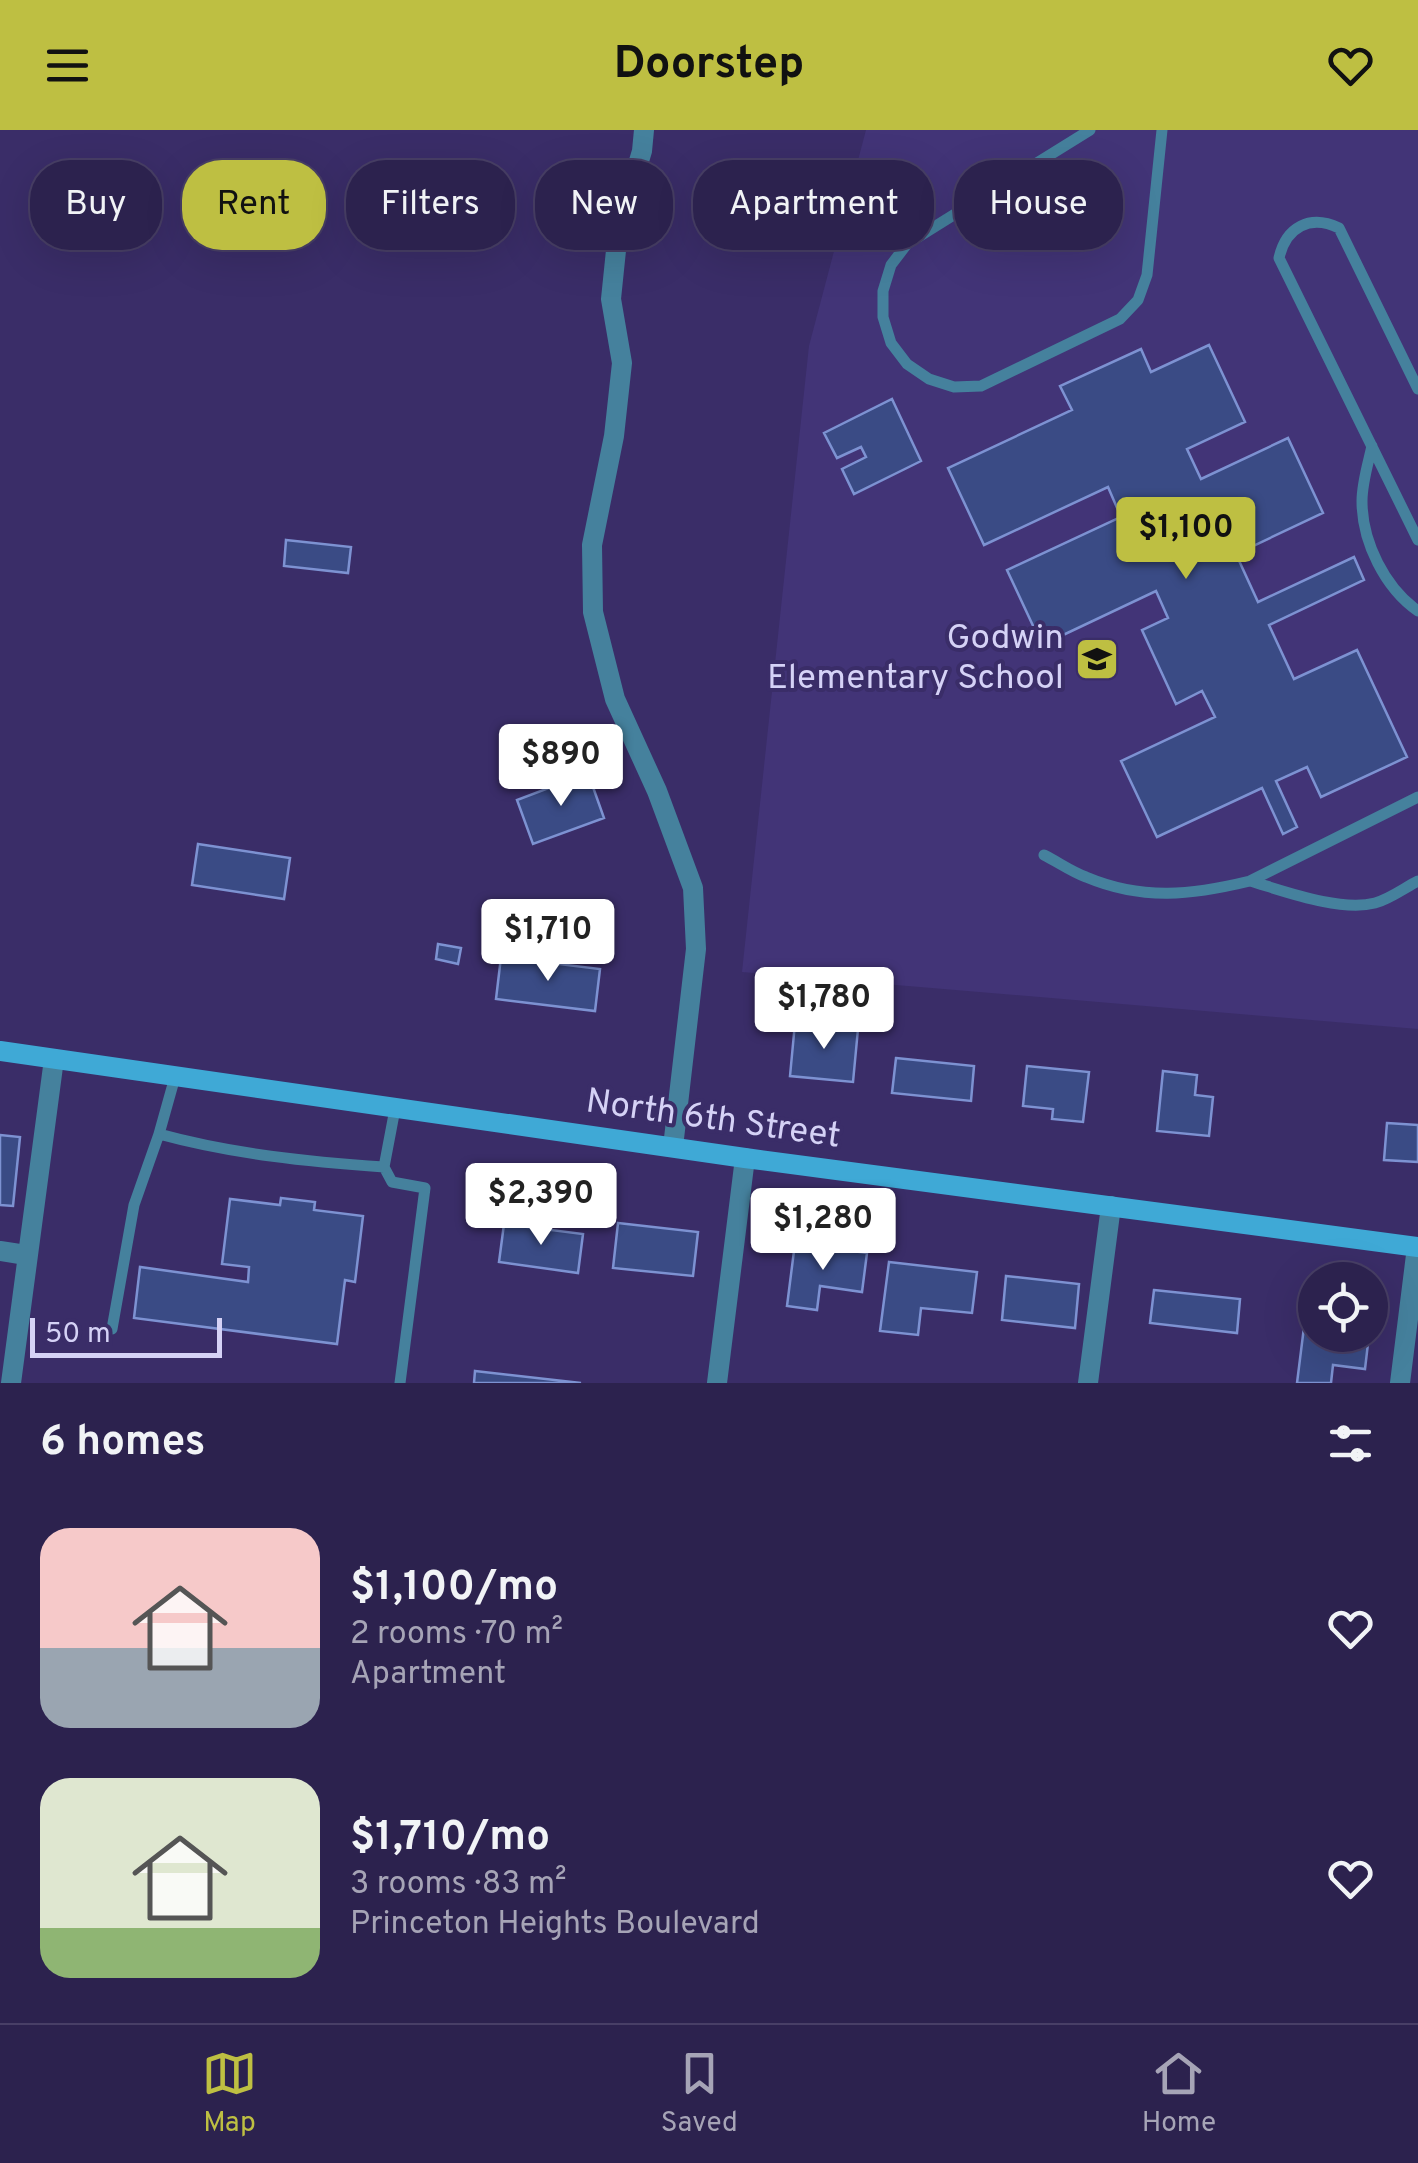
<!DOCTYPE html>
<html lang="en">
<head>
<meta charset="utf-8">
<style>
  body { margin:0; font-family:Overpass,sans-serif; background:#382f58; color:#f1f3f6; height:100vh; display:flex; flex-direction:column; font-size:38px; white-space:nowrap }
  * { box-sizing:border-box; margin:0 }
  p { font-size:32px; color:#a6a4b6 }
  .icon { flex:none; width:55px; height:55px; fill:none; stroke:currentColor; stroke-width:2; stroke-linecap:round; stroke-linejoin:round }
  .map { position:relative; height:1253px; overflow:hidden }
  .panel { display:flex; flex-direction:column; background:#2c224e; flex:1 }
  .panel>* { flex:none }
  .hud { position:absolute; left:30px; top:30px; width:1360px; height:90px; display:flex; gap:20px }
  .tools { position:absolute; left:1298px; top:1132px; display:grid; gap:20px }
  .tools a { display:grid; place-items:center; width:90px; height:90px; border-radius:50%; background:#2c224e; box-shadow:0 10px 40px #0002,0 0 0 2px #483f66; font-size:50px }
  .scale { position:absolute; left:30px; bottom:25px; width:192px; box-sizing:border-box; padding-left:10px; border:5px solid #d5d2f6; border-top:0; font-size:28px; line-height:35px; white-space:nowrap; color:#d5d2f6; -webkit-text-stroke:8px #3a2d68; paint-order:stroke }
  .price { position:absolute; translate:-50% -85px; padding:0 22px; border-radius:10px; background:#fff; color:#222; font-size:32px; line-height:65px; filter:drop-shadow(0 2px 5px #0008) }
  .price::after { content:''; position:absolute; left:50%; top:60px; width:30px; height:22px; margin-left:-15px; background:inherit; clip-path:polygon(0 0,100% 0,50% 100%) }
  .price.selected { background:#bebf42; color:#111 }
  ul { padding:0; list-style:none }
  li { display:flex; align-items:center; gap:30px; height:250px; padding:0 40px }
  li span { display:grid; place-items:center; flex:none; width:280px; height:200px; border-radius:30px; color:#555 }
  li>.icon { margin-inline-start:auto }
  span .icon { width:120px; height:120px; fill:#fffc; stroke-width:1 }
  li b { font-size:42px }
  h2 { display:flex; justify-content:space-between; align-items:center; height:120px; padding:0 40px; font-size:42px }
  .tag { padding:0 35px; border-radius:40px; background:#2c224e; box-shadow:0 10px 40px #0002,0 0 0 2px #483f66; font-size:35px; line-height:90px }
  .tag.selected { background:#bebf42; color:#111 }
  header { display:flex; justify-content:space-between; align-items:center; height:130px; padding:0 40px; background:#bebf42; color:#111; font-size:45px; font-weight:700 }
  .menu { display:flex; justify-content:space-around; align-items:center; height:140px; border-top:2px solid #483f66; background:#2c224e; font-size:28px; color:#a6a4b6 }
  .menu a { display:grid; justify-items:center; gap:5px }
  .menu .selected { color:#bebf42 }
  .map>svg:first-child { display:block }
  .built { fill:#423477 }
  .building { fill:#3a4b85; stroke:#7d92d2; stroke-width:2.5 }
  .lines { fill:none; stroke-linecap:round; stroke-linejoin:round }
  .service { stroke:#45819d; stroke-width:11 }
  .minor { stroke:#45819d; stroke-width:20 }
  .secondary { stroke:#3fa9d6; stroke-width:20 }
  .labels { text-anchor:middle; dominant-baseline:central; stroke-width:8; stroke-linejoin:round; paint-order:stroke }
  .poi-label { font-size:35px; fill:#d5d2f6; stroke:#3a2d68; text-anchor:end }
  .street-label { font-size:35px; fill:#d5d2f6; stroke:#3a2d68 }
</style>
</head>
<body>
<header><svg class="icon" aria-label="menu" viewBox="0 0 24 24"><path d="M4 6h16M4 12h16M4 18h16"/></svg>Doorstep<svg class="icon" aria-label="heart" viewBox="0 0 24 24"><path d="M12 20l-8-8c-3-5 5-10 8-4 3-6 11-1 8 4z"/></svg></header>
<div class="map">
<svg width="1418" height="1253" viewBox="0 0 1418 1253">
  <rect width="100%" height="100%" fill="#3a2d68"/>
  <path class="built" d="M866,0h552v899l-676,-57 67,-626z"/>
  <path class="building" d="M1209,215l36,77 -58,27 14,30 87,-41 35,75 -87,41 22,48 96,-45 10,23 -95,45 25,54 63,-29 50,107 -86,40 -14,-30 -31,14 21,46 -14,7 -21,-46 -105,49 -36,-76 94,-44 -13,-26 -26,13 -34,-74 26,-12 -12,-27 -114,54 -35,-75 114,-53 -13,-30 -124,58 -36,-77 124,-58 -12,-24 81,-37 10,23z
    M892,269l29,62 -67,33 -12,-25 24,-12 -5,-10 -24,11 -13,-25z
    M286,410l65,7 -3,26 -64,-7z
    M588,643l16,45 -71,26 -16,-44z
    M198,714l92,14 -6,41 -92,-14z
    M438,814l23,4 -3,16 -22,-5z
    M501,827l99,12 -5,42 -99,-12z
    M795,893l63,6 -5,53 -63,-6z
    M896,928l78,8 -3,35 -79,-8z
    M1027,936l62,6 -6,50 -31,-3 1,-10 -30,-3z
    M1163,941l34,4 -2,20 18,2 -4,39 -52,-5z
    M1387,993l31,2v37l-34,-2z
    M0,1005l20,2 -7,69 -13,-1z
    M281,1068l34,4 -1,8 49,6 -8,66 -10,-2 -8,64 -203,-26 6,-51 108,15 1,-15 -27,-3 8,-65 50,6z
    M618,1093l80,9 -5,44 -80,-8z
    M504,1094l79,10 -5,39 -79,-11z
    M795,1113l72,10 -5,39 -42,-6 -3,24 -30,-4z
    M889,1132l88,10 -5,41 -51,-5 -3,27 -38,-4z
    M1006,1146l73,8 -4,44 -73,-8z
    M1154,1160l86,9 -3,34 -87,-10z
    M1306,1181l9,1v23h54l-4,34 -32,-4 -2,18h-34z
    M475,1241l106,12h-107z"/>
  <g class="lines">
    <path class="service" d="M1090,0l-183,114 -16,21 -8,26v26l8,26 16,21 22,15 25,8 27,-1 139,-67 18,-19 9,-25 15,-145
      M1418,259l-79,-161c-29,-14 -53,-1 -60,30l139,282
      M1372,316c-4,18 -10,37 -10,55 0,41 23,87 56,110
      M1418,667l-168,84c34,10 90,31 125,22 15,-4 29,-15 43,-22
      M1044,725c14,7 28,17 42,22 57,24 106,18 164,4
      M395,979l-11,58 8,15 33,6 -25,195
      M159,1004c73,20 150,28 225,33
      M112,1199l22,-124 25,-71 16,-57"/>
    <path class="minor" d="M644,0l-2,21 -24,80 -7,68 11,64 -8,73 -22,109 1,67 22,87 42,92 36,97 3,61 -23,198
      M0,1121l26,4
      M11,1253l43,-324
      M717,1253l28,-225
      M1088,1253l23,-177
      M1400,1253l17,-136"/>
    <path class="secondary" d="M0,921l745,107 673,89"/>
  </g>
  <defs>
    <g id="school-square" transform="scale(2.25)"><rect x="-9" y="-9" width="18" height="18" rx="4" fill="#bebf42" stroke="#3a2d68"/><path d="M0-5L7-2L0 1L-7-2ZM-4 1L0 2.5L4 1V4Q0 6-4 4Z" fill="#111"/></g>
  </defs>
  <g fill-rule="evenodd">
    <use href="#school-square" x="1097" y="529"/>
  </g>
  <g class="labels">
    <g class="poi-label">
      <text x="1064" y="509">Godwin<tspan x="1064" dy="40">Elementary School</tspan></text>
    </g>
    <g class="street-label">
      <text transform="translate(713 990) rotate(8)">North 6th Street</text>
    </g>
  </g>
</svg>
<div class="tools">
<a><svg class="icon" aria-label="locate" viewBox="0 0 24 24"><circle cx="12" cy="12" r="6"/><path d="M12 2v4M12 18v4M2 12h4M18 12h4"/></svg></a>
</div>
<div class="scale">50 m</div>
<b class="price selected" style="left:1186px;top:452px">$1,100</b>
<b class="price" style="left:561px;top:679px">$890</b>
<b class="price" style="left:548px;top:854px">$1,710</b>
<b class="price" style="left:824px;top:922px">$1,780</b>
<b class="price" style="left:541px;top:1118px">$2,390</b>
<b class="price" style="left:823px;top:1143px">$1,280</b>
<div class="hud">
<a class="tag">Buy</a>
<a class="tag selected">Rent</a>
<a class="tag">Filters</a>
<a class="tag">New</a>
<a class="tag">Apartment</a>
<a class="tag">House</a>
</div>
</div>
<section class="panel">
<h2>6 homes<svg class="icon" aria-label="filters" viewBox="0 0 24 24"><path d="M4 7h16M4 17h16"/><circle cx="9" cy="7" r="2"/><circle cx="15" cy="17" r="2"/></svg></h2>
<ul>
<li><span style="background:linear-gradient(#f6c9c9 60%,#9aa5b1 0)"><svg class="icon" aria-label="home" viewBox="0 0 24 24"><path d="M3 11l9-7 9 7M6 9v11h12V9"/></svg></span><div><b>$1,100/mo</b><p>2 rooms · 70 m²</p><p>Apartment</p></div><svg class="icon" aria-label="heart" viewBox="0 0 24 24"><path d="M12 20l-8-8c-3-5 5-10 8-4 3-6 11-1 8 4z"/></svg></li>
<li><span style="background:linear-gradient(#dfe7d0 75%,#8fb573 0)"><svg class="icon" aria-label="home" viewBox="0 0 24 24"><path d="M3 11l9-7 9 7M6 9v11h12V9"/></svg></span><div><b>$1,710/mo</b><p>3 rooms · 83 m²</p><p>Princeton Heights Boulevard</p></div><svg class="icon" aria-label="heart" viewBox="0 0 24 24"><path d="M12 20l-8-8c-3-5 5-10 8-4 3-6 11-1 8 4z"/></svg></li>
</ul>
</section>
<nav class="menu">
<a class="selected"><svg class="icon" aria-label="map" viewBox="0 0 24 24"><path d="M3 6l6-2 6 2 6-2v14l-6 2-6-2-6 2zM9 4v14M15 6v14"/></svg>Map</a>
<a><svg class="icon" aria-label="saved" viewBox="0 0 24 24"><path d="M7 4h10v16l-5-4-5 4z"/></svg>Saved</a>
<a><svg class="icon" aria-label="home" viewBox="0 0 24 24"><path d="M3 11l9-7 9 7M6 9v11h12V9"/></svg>Home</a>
</nav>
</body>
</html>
